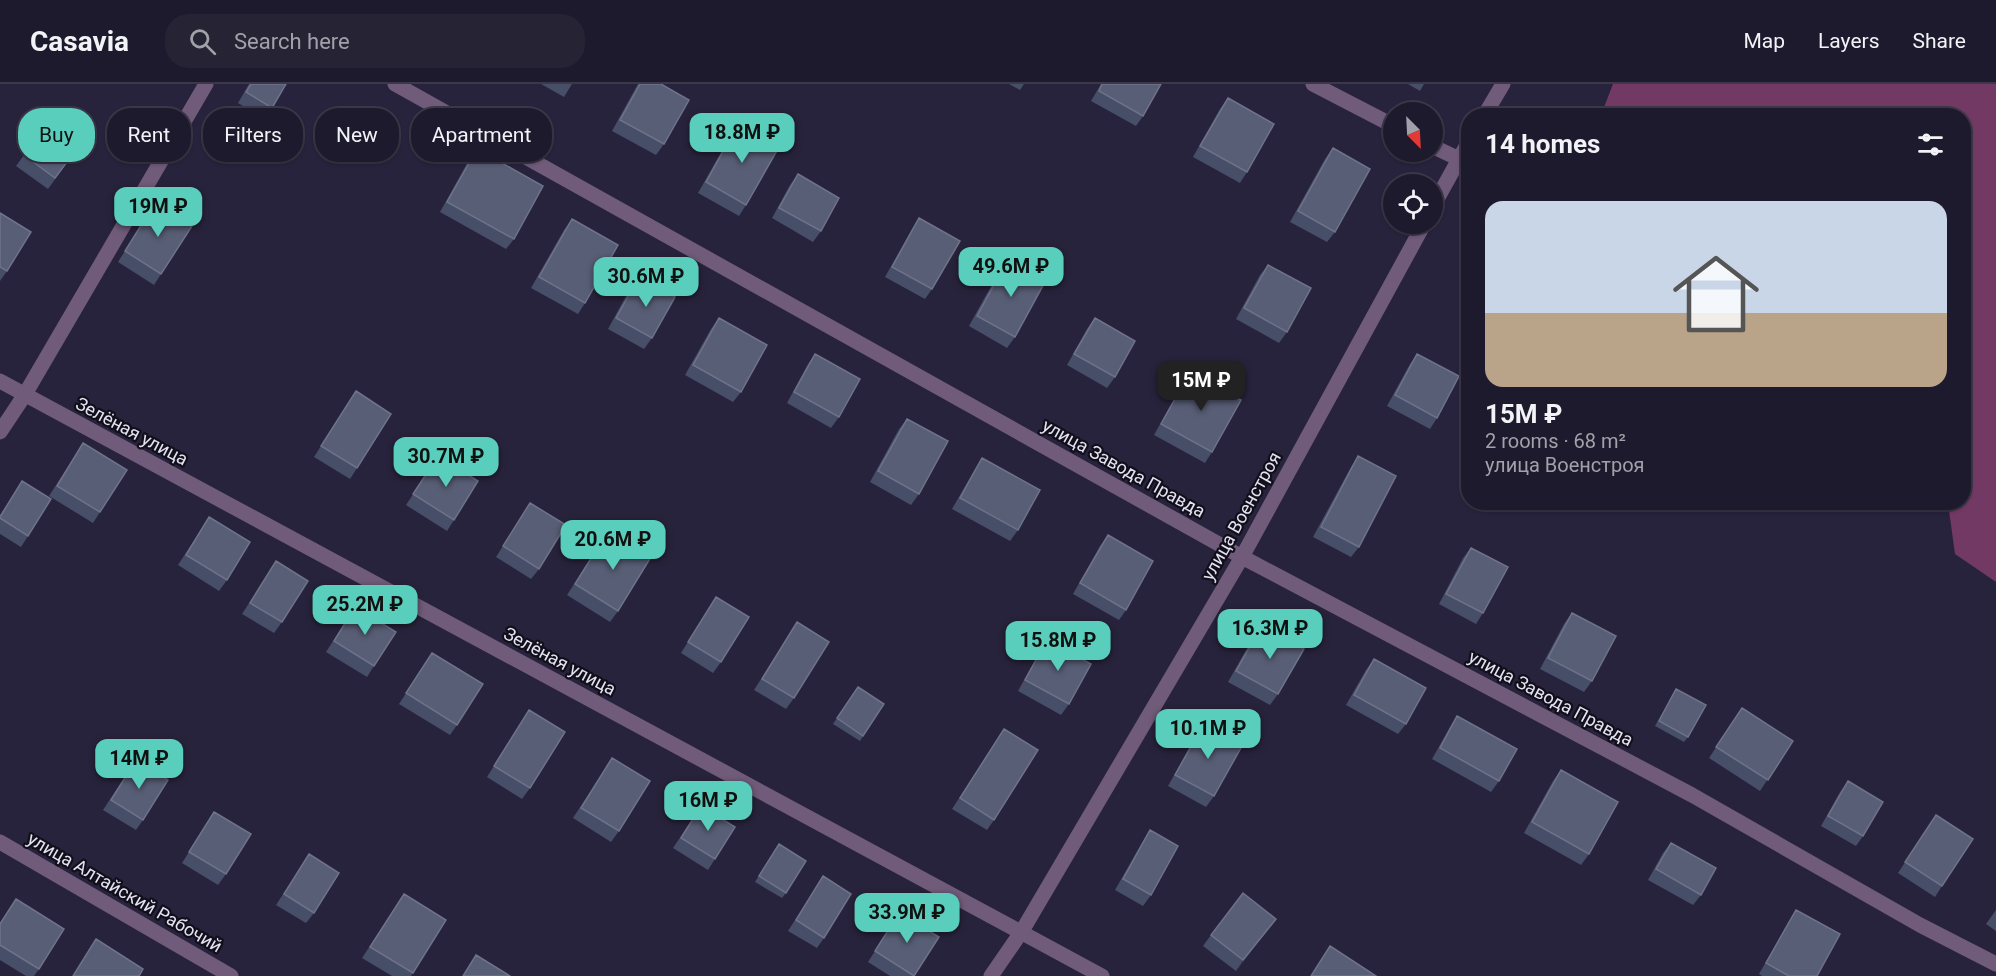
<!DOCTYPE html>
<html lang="en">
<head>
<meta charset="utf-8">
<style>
  body { margin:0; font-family:Roboto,sans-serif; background:#262335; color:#f1f3f6; height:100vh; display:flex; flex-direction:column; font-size:22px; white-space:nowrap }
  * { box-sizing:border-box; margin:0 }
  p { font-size:20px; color:#a1a1aa }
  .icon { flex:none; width:33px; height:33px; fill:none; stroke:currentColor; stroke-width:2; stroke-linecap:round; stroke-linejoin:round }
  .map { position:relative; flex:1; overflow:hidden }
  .details { position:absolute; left:1461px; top:24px; width:510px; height:402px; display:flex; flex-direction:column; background:#1e1a2d; border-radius:24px; box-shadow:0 2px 4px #0004,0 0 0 2px #3c3849 }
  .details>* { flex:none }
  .banner { position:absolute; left:18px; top:24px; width:570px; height:54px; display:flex; gap:12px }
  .needle { width:39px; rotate:156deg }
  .tools { position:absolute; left:1383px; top:18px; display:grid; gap:12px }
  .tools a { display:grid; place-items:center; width:60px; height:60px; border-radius:50%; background:#1e1a2d; box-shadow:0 2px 4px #0004,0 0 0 2px #3c3849; font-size:30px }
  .price { position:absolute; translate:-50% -51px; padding:0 14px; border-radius:12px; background:#5acebd; color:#111; font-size:20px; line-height:39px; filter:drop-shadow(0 2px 3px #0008) }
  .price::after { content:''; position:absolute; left:50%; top:36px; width:18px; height:14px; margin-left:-9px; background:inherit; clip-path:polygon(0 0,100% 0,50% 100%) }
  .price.selected { background:#222; color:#fff }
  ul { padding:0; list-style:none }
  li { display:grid; align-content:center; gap:12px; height:318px; padding:0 24px }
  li+li { border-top:2px solid #3c3849 }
  li span { display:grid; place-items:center; height:186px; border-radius:18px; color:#555 }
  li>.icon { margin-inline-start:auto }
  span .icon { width:108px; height:108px; fill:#fffc; stroke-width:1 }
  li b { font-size:26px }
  h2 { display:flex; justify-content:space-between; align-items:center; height:72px; padding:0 24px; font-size:26px }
  .tag { padding:0 21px; border-radius:24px; background:#1e1a2d; box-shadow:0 2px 4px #0004,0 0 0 2px #3c3849; font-size:21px; line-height:54px }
  .tag.selected { background:#5acebd; color:#111 }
  header { display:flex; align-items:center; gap:36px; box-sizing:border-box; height:84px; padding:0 30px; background:#1e1a2d; border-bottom:2px solid #3c3849 }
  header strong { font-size:28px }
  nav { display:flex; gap:33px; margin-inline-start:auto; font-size:21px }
  .search { width:420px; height:54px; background:#262335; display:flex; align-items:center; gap:15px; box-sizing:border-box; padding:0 21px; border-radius:24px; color:#a1a1aa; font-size:22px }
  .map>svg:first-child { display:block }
  .green { fill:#733965 }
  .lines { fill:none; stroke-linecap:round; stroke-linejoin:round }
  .minor { stroke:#705b7a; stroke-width:15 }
  .tertiary { stroke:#705b7a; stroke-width:15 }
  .wall { fill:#474e68 }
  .shaded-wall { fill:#333650 }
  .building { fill:#585e76; stroke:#6e738a; stroke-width:1.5 }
  .labels { text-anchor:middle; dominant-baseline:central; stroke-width:4.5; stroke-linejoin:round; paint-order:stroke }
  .street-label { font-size:18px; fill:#e5e2f3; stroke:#110f1a }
</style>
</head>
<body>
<header>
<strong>Casavia</strong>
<div class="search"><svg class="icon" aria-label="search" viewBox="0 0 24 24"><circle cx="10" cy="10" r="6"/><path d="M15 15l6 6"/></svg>Search here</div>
<nav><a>Map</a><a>Layers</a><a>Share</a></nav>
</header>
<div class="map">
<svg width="1996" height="892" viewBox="0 0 1996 892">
  <rect width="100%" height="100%" fill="#28233c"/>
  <path class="green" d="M1613,0h383v498l-41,-28 -7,-51 16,-1v-386l-363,-1z"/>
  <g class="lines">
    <path class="minor" d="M395,0l847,473 450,238 228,130 76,39
      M1313,0l81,42
      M1432,62l27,13
      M0,297l1102,595
      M0,348l24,-36 182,-312
      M0,758l231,134"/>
    <path class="tertiary" d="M1484,32l19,-32
      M1432,124l36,-65
      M991,892l31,-45 220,-374 182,-333"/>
  </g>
  <path class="wall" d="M249,0h37l-22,35 -26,-16z
    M541,0h31l-8,13z
    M638,0h23l3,60 -8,11 -44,-24z
    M1009,0h15l-4,6z
    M1101,0h60l-18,32 -7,10 -45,-25z
    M1408,0h16l-4,7z
    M1228,14l19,74 -7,11 -47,-26 27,-48z
    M738,40l8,81 -7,11 -41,-23 33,-58z
    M88,50l-40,55 -32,-23 8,-11z
    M1333,64l2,84 -8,10 -37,-20 35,-63z
    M477,65l37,90 -8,10 -66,-37 29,-52z
    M798,90l23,57 -8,11 -41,-24 18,-33z
    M155,119l6,71 -7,11 -36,-23z
    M0,129l7,58 -7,10z
    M919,134l13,71 -7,10 -40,-22 27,-48z
    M572,135l13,84 -7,11 -47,-26 33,-58z
    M1008,175l7,78 -8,11 -38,-22 31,-56z
    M1268,181l19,67 -8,11 -43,-24 24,-44z
    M639,193l13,61 -8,11 -36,-20 23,-42z
    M719,234l22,74 -8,10 -48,-27 26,-46z
    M1095,234l20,59 -8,11 -40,-23 20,-36z
    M815,270l24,63 -8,11 -44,-25 21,-39z
    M1417,270l20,64 -7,11 -43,-23 23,-42z
    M1190,288l22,80 -7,11 -51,-28 29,-52z
    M356,307l1,77 -7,11 -36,-22z
    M907,335l12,75 -8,11 -41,-23 29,-53z
    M83,359l17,69 -7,11 -44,-27z
    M438,372l16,64 -7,11 -41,-26z
    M1358,372l1,91 -8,10 -38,-20 38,-70z
    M982,374l36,72 -8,11 -58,-32 23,-40z
    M22,397l6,55 -7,11 -21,-13v-19z
    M530,419l9,66 -8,10 -35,-22z
    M209,433l18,63 -8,11 -41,-26z
    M608,447l10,80 -8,11 -43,-27z
    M1108,451l18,75 -7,10 -46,-26 27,-48z
    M1471,464l12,65 -7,11 -37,-20 24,-46z
    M276,477l6,61 -8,11 -32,-19z
    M716,513l5,65 -8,11 -32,-20z
    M355,523l19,59 -7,11 -41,-25z
    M1572,529l20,68 -8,11 -44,-23 24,-45z
    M797,538l-3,76 -8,11 -32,-19z
    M1262,541l16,69 -8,11 -42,-23 26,-46z
    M1047,556l22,64 -8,11 -43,-24 22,-40z
    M432,569l25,72 -7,10 -51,-31z
    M1374,575l32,65 -8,10 -52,-29 20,-35z
    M858,603l26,17 -24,37 -27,-17z
    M1676,605l12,48 -4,5 -29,-16z
    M1742,624l51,33 -33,50 -51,-33z
    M529,626l1,78 -8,11 -35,-22z
    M1457,632l42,65 -8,11 -59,-33 18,-32z
    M1203,641l11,71 -8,11 -38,-21 28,-50z
    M1004,645l-10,91 -7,10 -35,-21z
    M612,674l7,73 -8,11 -38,-24z
    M136,676l7,60 -7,10 -33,-20z
    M1561,686l28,84 -8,11 -57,-32 29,-52z
    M1848,697l15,55 -7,10 -35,-20 19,-34z
    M701,722l14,53 -7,11 -35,-22z
    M214,728l12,62 -8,11 -36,-22z
    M1936,731l6,71 -7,11 -37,-24z
    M1150,746l1,65 -8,11 -28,-16 28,-49z
    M1671,759l30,52 -8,10 -45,-25 15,-27z
    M775,766l11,43 -4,5 -27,-16z
    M309,770l5,59 -8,10 -30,-18z
    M823,792l1,62 -7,10 -29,-17z
    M404,810l42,26 -35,56h-19l-30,-18z
    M16,815l23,70 -5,7h-8l-26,-16v-37z
    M1796,826l21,66h-55l-3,-2 30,-53z
    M1996,826v21l-10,-7z
    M899,829l15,63h-24l-22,-14z
    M1268,845l-32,42 -33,-25 8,-11z"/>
  <path class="shaded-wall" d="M1276,835l-8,10 -32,42 7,-11z"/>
  <path class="building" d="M251,0h35l-14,24 -26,-16z
    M640,0h21l28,16 -25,44 -44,-24z
    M1102,0h59l-18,32 -44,-25z
    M1228,14l46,26 -27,48 -47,-26z
    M57,27l31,23 -33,44 -31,-23z
    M738,40l41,23 -33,58 -40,-23z
    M1333,64l37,21 -35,63 -37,-21z
    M477,65l66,37 -29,53 -67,-37z
    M798,90l41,24 -18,33 -42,-23z
    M155,119l37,23 -31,48 -36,-23z
    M0,129l31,19 -24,39 -7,-4z
    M919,134l41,23 -28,48 -40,-22z
    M572,135l46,26 -33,58 -46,-26z
    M1008,175l38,21 -31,57 -38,-21z
    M1268,181l43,23 -24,44 -43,-24z
    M639,193l36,20 -23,41 -36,-20z
    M719,234l48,27 -26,47 -48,-27z
    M1095,234l40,23 -20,36 -41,-23z
    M815,270l45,25 -21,38 -45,-25z
    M1417,270l42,22 -22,42 -42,-23z
    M1190,288l51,28 -29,52 -51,-28z
    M356,307l35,23 -34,54 -36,-22z
    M907,335l41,22 -29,53 -41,-23z
    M83,359l44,27 -27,42 -43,-26z
    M438,372l40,25 -24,39 -41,-26z
    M1358,372l38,20 -37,71 -38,-20z
    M982,374l58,32 -22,40 -58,-32z
    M22,397l29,18 -23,37 -28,-18v-1z
    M530,419l36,22 -27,44 -36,-23z
    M209,433l41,25 -23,38 -41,-25z
    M608,447l43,26 -33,54 -43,-27z
    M1108,451l45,26 -27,49 -46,-27z
    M1471,464l37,19 -25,46 -37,-19z
    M276,477l32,20 -26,41 -32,-19z
    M716,513l33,20 -28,45 -33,-20z
    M355,523l41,25 -22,34 -40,-25z
    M1572,529l44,23 -24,45 -44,-23z
    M797,538l32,20 -35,56 -32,-19z
    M1262,541l42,24 -26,45 -42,-23z
    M1047,556l44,24 -22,40 -44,-24z
    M432,569l51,31 -26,41 -51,-32z
    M1374,575l52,29 -20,36 -52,-29z
    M858,603l26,17 -21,32 -26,-18z
    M1676,605l30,16 -18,32 -29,-16z
    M1742,624l51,33 -25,39 -52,-33z
    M529,626l36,22 -35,56 -36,-22z
    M1457,632l60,33 -18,32 -59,-33z
    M1203,641l39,21 -28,50 -39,-21z
    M1004,645l34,21 -44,70 -34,-22z
    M612,674l38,23 -31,50 -38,-23z
    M136,676l32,20 -25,40 -32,-20z
    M1561,686l57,32 -29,52 -57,-32z
    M1848,697l35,21 -20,34 -35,-20z
    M701,722l34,21 -20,32 -34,-21z
    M214,728l37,22 -25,40 -37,-22z
    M1936,731l37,24 -31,47 -37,-24z
    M1150,746l28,16 -27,49 -28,-16z
    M1671,759l45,25 -15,27 -45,-26z
    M779,760l27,17 -20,32 -27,-17z
    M309,770l30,19 -25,40 -30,-19z
    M823,792l28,18 -27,44 -28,-18z
    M1243,809l33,26 -33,41 -32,-25z
    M404,810l42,26 -33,53 -43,-26z
    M16,815l48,30 -25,40 -39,-24v-21z
    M1796,826l44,24 -23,42h-28l-23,-13z
    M899,829l40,24 -25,39 -39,-25z
    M96,855l47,30 -4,7h-66z
    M1330,862l46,30h-65z
    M476,871l34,21h-47z"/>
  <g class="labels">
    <g class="street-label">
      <text transform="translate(132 347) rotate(28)">Зелёная улица</text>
      <text transform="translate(1124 384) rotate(29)">улица Завода Правда</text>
      <text transform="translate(1241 432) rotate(-61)">улица Военстроя</text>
      <text transform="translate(560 577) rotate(28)">Зелёная улица</text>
      <text transform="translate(1551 614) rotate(28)">улица Завода Правда</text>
      <text transform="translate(125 808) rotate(30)">улица Алтайский Рабочий</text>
    </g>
  </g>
</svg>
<div class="tools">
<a><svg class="needle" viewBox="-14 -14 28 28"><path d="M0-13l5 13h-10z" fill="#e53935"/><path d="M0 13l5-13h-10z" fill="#a1a1aa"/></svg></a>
<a><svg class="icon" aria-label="locate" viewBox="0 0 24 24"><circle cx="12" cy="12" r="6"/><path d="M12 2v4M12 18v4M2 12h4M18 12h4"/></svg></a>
</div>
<b class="price" style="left:742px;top:80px">18.8M ₽</b>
<b class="price" style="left:158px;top:154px">19M ₽</b>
<b class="price" style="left:1011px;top:214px">49.6M ₽</b>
<b class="price" style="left:646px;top:224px">30.6M ₽</b>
<b class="price selected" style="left:1201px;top:328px">15M ₽</b>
<b class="price" style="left:446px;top:404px">30.7M ₽</b>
<b class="price" style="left:613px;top:487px">20.6M ₽</b>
<b class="price" style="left:365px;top:552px">25.2M ₽</b>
<b class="price" style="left:1270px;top:576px">16.3M ₽</b>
<b class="price" style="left:1058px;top:588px">15.8M ₽</b>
<b class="price" style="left:1208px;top:676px">10.1M ₽</b>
<b class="price" style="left:139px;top:706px">14M ₽</b>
<b class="price" style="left:708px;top:748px">16M ₽</b>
<b class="price" style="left:907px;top:860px">33.9M ₽</b>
<div class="banner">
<a class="tag selected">Buy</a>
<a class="tag">Rent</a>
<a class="tag">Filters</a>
<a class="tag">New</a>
<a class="tag">Apartment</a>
</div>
<section class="details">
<h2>14 homes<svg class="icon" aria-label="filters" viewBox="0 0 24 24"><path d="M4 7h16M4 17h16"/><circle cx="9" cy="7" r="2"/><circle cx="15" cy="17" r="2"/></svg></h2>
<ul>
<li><span style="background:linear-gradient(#c9d6e8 60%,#b9a48a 0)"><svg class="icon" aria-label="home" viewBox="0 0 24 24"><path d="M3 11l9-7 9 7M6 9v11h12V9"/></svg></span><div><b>15M ₽</b><p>2 rooms · 68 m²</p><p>улица Военстроя</p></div></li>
</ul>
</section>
</div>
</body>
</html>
